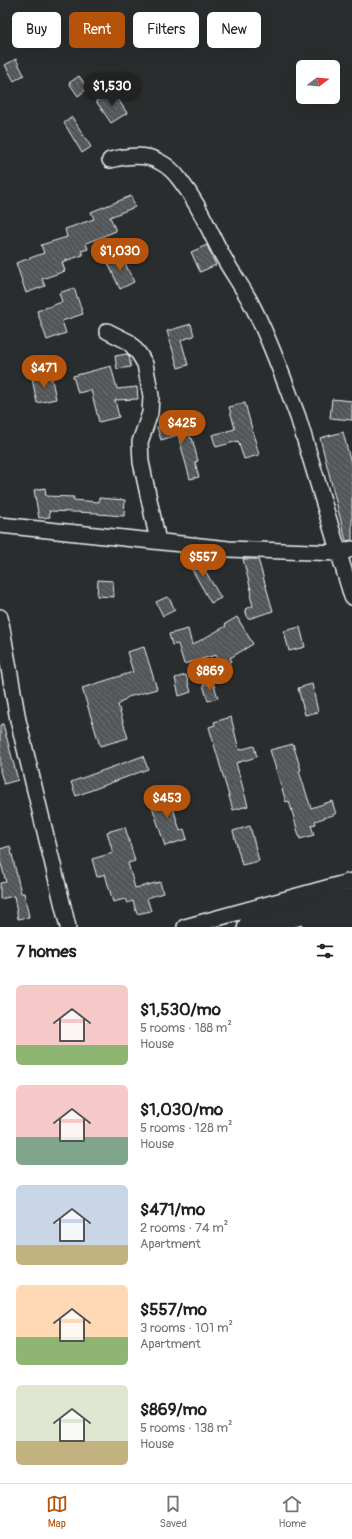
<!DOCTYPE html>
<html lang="en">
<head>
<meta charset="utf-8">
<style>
  body { margin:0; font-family:Pangolin,sans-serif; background:#f2f2f2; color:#202124; height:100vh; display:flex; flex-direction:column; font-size:15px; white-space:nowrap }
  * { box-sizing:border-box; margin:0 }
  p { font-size:13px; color:#757577 }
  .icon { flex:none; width:22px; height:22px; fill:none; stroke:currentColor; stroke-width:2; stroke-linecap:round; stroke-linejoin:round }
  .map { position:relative; height:927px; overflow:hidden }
  .drawer { display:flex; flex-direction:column; background:#fff; flex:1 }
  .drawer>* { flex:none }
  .top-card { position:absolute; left:12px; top:12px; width:328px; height:36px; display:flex; gap:8px }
  .needle { width:26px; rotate:74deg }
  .controls { position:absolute; left:296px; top:60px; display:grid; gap:8px }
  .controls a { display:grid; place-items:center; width:44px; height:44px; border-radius:6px; background:#fff; box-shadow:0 4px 16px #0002; font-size:20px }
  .price { position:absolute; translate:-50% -34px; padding:0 9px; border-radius:14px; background:#b45309; color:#fff; font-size:13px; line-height:26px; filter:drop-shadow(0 1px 2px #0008) }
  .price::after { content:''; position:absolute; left:50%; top:24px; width:12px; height:9px; margin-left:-6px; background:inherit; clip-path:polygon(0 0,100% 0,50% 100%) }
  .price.on { background:#222; color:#fff }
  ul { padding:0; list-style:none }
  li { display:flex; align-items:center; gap:12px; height:100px; padding:0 16px }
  li span { display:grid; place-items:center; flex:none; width:112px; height:80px; border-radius:6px; color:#555 }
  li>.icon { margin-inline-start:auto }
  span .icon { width:48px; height:48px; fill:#fffc; stroke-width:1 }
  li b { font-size:17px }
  h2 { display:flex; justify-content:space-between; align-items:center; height:48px; padding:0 16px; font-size:17px }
  .pill { padding:0 14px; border-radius:6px; background:#fff; box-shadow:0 4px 16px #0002; font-size:14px; line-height:36px }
  .pill.on { background:#b45309; color:#fff }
  .tabs { display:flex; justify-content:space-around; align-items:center; height:56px; border-top:1px solid #e0e0e0; background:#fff; font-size:11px; color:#757577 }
  .tabs a { display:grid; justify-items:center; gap:2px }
  .tabs .on { color:#b45309 }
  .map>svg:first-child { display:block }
  .building { fill:url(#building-back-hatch); stroke:#e8f1f8 }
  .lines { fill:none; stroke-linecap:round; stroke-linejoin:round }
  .street-casing { stroke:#e8f1f8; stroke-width:18 }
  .highway-casing { stroke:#e8f1f8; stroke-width:25 }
  .street { stroke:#2a2d2e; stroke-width:15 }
  .highway { stroke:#2a2d2e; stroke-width:22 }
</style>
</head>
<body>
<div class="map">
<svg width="352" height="927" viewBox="0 0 352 927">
  <defs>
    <pattern id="building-back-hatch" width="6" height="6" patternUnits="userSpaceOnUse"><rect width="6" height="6" fill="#535759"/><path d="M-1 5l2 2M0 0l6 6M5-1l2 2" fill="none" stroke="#6c7072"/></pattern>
  </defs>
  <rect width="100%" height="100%" fill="#2a2d2e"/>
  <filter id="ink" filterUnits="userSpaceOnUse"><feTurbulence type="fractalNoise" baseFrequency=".025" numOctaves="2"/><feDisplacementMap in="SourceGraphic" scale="8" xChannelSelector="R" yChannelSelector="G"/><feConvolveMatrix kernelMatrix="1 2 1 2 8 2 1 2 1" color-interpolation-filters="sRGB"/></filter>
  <g filter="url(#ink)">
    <path class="building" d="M16,59l8,16 -10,6 -9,-16z
      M79,76l9,12 -10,8 -9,-13z
      M112,90l15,23 -16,10 -15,-22z
      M72,117l19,30 -9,6 -18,-30z
      M131,196l4,11 -25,10 6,14 -30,12 2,6 -7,2 2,4 -21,7 3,9 -23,8 3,7 -19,7 -10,-30 28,-10 -3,-8 26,-8 -2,-8 29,-10 -3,-7z
      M207,245l9,20 -16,7 -9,-20z
      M121,255l13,27 -14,7 -13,-28z
      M74,288l9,26 -21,7 4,12 -19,7 -10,-29 25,-9 -3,-9z
      M191,324l3,12 -13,4 7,25 -10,3 -11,-37z
      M127,354l2,2 2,11 -14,2 -2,-13z
      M111,366l6,23 20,-2 1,12 -23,1 4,17 -20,5 -8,-32 -13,3 -5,-17z
      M51,375l5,24 -19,4 -5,-25z
      M332,399l20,2v19l-22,-2z
      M245,403l14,52 -15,4 -6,-18 -22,6 -4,-12 23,-6 -6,-22z
      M184,419l7,20 1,-1 6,23 -3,1 4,15 -9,2 -12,-44 -17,5 -4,-13z
      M343,432l9,36v72l-6,1 -26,-103z
      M45,488l1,8 28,1 -1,3 26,2v-4l26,2 -1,16 -26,-2v-1l-49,-2 1,6 -11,1 -5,-28z
      M193,554l3,1 25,43 -10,5 -25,-44z
      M243,559h15l15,52 -25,8 -3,-10 8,-3 -3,-11 2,-1z
      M98,580l15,1 1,16 -17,-1z
      M167,597l2,1 6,12 -12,6 -7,-14z
      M237,617l16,27 -23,14 2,3 -10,5 -6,-11 -32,9 -6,-20 -6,1 -3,-11 19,-5 4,16 34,-19 -1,-2z
      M300,627l5,20 -16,4 -5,-20z
      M144,647l13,42 -29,8 -10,8 10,33 -28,8 -18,-58 51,-16 -6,-20z
      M186,675l5,17 -12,4 -4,-18z
      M213,682l5,16 -10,3 -5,-16z
      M312,684l6,28 -13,3 -7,-27z
      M231,717l8,33 15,-4 3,11 -21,6 12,43 -15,4 -24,-83 6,-2 -1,-3z
      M3,724l15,56 -14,4 -4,-13v-46z
      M293,744l8,26 -2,1 12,37 21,-7 4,13 -21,7 1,3 -5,1 3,10 -14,4 -11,-38 -3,1 -16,-52z
      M143,756l5,13 -72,27 -5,-14z
      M168,791l12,40 4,-2 3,10 -22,7 -16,-49z
      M250,826l9,35 -17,4 -9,-34z
      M125,827l10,34 -7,2 7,25 25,-6 3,11 -16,5 4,13 -14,3 -4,-13 -6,2 -2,-4 -12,3 -8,-28 -8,3 -5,-18 21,-6 -6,-21z
      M10,846l11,47h3l5,24 -11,2 -4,-23 -14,3v-16l6,-1 -6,-22v-11z"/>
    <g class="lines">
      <g class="street-casing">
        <path id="street" d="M110,160c16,-4 35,-7 50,2 8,4 15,11 20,18 18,23 26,44 39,69 10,20 24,38 34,58 18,35 31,73 45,110l54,180
          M107,331l22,11 10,12 6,10 6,32 -1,17 -10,29 1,20 17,79
          M0,525l229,24 110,4 13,-4
          M0,617l18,103 50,207
          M185,927l167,-46"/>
      </g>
      <g class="highway-casing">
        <path id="highway" d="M249,927l103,-27
          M313,927l39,-10"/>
      </g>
      <use href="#street" class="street"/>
      <use href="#highway" class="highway"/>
    </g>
  </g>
</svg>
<div class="controls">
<a><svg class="needle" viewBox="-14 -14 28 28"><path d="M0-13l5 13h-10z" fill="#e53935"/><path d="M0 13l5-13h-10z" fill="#757577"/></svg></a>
</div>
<b class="price on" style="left:112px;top:107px">$1,530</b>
<b class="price" style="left:120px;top:272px">$1,030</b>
<b class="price" style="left:44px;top:389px">$471</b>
<b class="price" style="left:182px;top:444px">$425</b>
<b class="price" style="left:203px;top:578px">$557</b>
<b class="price" style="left:210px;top:692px">$869</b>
<b class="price" style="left:167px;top:819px">$453</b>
<div class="top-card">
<a class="pill">Buy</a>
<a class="pill on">Rent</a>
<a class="pill">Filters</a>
<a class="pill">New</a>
</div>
</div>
<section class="drawer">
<h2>7 homes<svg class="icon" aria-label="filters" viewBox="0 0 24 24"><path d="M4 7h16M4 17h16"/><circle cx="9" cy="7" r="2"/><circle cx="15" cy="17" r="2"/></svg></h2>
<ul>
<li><span style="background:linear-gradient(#f6c9c9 75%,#8fb573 0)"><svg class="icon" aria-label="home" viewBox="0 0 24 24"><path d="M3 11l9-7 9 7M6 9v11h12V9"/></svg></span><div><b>$1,530/mo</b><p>5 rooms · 188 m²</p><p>House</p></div></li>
<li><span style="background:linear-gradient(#f6c9c9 65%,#7fa58c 0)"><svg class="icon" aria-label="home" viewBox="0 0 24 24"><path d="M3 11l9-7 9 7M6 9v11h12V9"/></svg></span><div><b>$1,030/mo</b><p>5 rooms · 128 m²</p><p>House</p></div></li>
<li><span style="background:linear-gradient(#c9d6e8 75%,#c2b280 0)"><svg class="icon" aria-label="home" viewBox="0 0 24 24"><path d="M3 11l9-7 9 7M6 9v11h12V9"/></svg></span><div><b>$471/mo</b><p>2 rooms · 74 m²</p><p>Apartment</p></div></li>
<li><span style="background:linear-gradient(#ffd9b3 65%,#8fb573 0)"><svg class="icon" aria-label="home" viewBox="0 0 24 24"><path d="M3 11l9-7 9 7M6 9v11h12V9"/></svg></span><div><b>$557/mo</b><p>3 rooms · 101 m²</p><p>Apartment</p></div></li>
<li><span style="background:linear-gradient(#dfe7d0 70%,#c2b280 0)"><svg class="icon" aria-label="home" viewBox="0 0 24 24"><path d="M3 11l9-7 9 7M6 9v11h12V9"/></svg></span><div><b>$869/mo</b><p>5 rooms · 138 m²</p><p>House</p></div></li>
</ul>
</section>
<nav class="tabs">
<a class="on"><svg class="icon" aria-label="map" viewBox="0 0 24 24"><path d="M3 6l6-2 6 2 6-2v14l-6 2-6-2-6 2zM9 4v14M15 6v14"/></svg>Map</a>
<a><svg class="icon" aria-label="saved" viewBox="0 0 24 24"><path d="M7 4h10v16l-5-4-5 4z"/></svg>Saved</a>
<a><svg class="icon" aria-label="home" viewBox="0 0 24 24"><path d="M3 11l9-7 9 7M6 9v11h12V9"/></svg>Home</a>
</nav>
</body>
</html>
